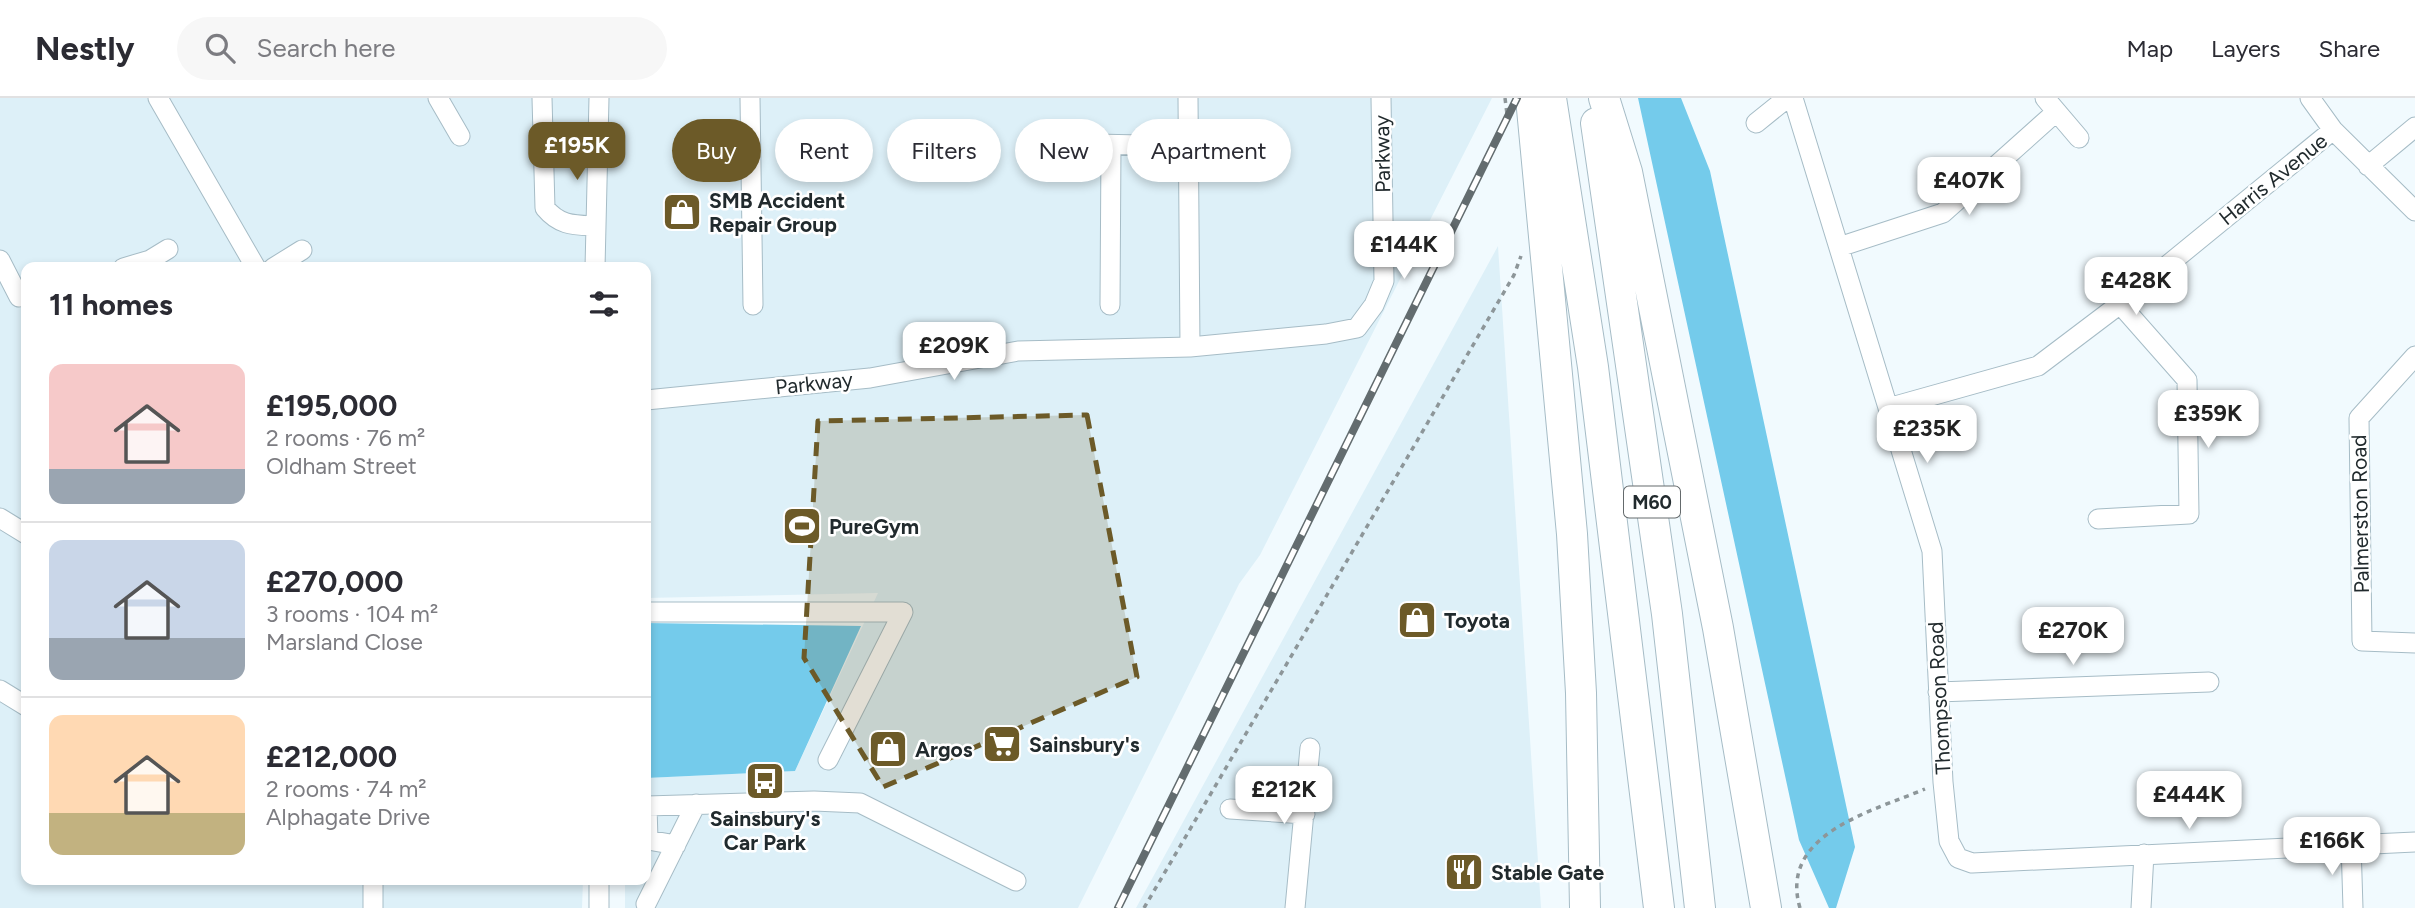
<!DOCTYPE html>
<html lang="en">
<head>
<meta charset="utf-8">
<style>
  body { margin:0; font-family:Figtree,sans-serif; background:#f7f7f7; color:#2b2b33; height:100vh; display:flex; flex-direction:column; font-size:26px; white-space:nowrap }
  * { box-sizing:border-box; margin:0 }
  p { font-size:23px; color:#7c7c81 }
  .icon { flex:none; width:38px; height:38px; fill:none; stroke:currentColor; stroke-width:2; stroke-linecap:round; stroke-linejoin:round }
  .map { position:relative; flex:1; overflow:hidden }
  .drawer { position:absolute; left:21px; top:164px; width:630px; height:623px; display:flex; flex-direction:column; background:#fff; border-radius:14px; box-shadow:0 4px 10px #0003 }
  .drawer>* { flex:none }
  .guide { position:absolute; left:672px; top:21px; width:665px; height:63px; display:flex; gap:14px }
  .price { position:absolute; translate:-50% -60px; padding:0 16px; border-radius:14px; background:#fff; color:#222; font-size:23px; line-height:46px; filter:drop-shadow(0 2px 4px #0008) }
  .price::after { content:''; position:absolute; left:50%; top:42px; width:21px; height:16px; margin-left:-10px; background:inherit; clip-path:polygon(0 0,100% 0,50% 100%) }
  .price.selected { background:#6c5a28; color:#fff }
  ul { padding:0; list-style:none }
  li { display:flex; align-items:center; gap:21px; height:175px; padding:0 28px }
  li+li { border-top:2px solid #e1e1e2 }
  li span { display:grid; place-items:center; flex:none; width:196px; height:140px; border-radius:14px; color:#555 }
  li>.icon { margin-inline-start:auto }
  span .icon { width:84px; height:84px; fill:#fffc; stroke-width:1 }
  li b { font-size:30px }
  h2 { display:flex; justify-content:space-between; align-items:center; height:84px; padding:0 28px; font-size:30px }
  .tag { padding:0 24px; border-radius:32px; background:#fff; box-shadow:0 4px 10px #0003; font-size:24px; line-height:63px }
  .tag.selected { background:#6c5a28; color:#fff }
  header { display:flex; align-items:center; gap:42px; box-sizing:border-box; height:98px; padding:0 35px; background:#fff; border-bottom:2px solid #e1e1e2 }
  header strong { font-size:33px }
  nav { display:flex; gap:38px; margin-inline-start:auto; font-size:24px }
  .search { width:490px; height:63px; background:#f7f7f7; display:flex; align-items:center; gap:18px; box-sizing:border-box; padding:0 24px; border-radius:38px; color:#7c7c81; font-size:26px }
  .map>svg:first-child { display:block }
  .built { fill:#ddf0f8 }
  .forest { fill:#74cbeb }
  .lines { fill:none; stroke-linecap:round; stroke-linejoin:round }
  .minor-casing { stroke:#a6bcc6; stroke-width:21 }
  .highway-casing { stroke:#a6bcc6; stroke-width:32 }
  .path { stroke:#8d9699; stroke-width:3.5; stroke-dasharray:5 5; stroke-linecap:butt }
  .minor { stroke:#fff; stroke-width:19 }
  .highway { stroke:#fff; stroke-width:30 }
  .rail-casing { stroke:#636c6f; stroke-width:8 }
  .rail { stroke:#fff; stroke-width:5; stroke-dasharray:16; stroke-linecap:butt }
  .marked { fill:#6c5a28; fill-opacity:0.2; stroke:#6c5a28; stroke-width:5; stroke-dasharray:14 9; stroke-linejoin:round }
  .labels { text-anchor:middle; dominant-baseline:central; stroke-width:5; stroke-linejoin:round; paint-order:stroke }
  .shield { fill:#fff; stroke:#646a6c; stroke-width:2 }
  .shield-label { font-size:19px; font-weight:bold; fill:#212a2d }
  .street-label { font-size:21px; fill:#212a2d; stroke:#fff }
  .poi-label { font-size:21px; font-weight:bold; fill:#212a2d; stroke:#fff; text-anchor:start }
</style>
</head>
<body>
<header>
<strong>Nestly</strong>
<div class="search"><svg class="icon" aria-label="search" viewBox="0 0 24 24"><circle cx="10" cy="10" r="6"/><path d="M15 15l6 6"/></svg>Search here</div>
<nav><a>Map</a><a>Layers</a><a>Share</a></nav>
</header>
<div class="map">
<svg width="2415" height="810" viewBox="0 0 2415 810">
  <rect width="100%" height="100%" fill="#f1fafe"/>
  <path class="built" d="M0,0h1492l-232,457 -21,29 -161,324h-453v-28h21v-102l149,-7 83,-178 -232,5v-330h-620v612h557l-1,28h-582z
    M1498,148l43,662h-405z"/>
  <path class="forest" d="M1638,0h43l29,73 145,676 -19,61h-7l-30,-68z
    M646,525l215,3 -66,145 -149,7z"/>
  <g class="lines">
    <g class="minor-casing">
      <path id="minor" d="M158,0l98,170
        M438,0l22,38
        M542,0l3,110c15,18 29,17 51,18
        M750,0l3,207
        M1188,0l2,249
        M1793,0l139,453 11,231 6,59 9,17 14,5 443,-21
        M2045,0l34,40
        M2310,0l23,32 82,81
        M1756,25l31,-25
        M1095,46l92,2
        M2368,68l47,-39
        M1839,149l104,-34 113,-101
        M0,162l19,37 7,-2
        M123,170l27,-8 18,-11
        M273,170l29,-18
        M595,170l4,-170
        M1110,207l1,-160
        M2415,258l-56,62 3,223 53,2
        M646,302l224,-22 148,-27 172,-4 136,-13 31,-6 17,-23 10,-24 -3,-183
        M1888,310l150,-42 82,-62 213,-174
        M0,420l26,16
        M2098,421l91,-5 -2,-134 -67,-76
        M646,514h257l-75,148
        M0,592l26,16
        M1938,594l271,-10
        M1230,711l75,5
        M2351,746l2,64
        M676,747l-28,-5 -1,-34 167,-5 46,2 156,78
        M646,806l50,-100
        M373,810v-28
        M599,810v-28
        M1295,810l15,-160
        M2141,810l3,-54"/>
    </g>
    <g class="highway-casing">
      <path id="highway" d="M1531,0l41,436 9,159 4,215
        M1551,0l42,269 66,541
        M1604,0l23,74 91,456 48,280
        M1596,25l71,491 33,294"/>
    </g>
    <path class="path" d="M1505,0l2,16
      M1144,810l370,-633 7,-19
      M1800,810c-22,-74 73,-97 125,-119"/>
    <use href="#minor" class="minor"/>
    <use href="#highway" class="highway"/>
    <g class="rail-casing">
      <path id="rail" d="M1118,810l399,-810"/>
    </g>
    <use href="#rail" class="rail"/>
  </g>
  <path class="marked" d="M1087,317l50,262 -254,110 -79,-129 14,-237z"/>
  <defs>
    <g id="shop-square" transform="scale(2.0125)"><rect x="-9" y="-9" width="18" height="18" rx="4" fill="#6c5a28" stroke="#fff"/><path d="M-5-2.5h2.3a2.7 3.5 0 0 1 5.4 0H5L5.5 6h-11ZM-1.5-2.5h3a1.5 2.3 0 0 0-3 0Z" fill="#fff"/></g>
    <g id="stadium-square" transform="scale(2.0125)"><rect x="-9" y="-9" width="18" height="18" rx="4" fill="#6c5a28" stroke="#fff"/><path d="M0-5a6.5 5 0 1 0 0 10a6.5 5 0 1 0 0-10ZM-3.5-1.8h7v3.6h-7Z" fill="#fff"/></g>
    <g id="supermarket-square" transform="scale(2.0125)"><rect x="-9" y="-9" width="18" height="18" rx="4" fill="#6c5a28" stroke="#fff"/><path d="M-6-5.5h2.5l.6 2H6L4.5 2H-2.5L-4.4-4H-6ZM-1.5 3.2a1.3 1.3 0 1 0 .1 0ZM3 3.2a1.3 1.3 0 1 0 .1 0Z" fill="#fff"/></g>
    <g id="bus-square" transform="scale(2.0125)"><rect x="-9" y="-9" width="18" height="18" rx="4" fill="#6c5a28" stroke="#fff"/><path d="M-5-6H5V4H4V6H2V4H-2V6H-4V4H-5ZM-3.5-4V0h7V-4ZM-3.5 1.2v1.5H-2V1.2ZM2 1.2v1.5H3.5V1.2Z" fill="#fff"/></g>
    <g id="restaurant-square" transform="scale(2.0125)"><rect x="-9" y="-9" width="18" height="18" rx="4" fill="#6c5a28" stroke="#fff"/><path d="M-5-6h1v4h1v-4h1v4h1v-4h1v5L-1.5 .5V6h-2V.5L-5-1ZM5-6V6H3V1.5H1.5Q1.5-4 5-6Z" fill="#fff"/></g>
  </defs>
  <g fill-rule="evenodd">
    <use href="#shop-square" x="682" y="114"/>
    <use href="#stadium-square" x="802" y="428"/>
    <use href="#shop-square" x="1417" y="522"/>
    <use href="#supermarket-square" x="1002" y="646"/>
    <use href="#shop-square" x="888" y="651"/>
    <use href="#bus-square" x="765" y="683"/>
    <use href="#restaurant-square" x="1464" y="774"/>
  </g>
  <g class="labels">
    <rect class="shield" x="1624" y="388.5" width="56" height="31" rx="5"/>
    <g class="shield-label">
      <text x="1652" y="404">M60</text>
    </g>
    <g class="street-label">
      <text transform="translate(1382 56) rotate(-91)">Parkway</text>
      <text transform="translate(2273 81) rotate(-39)">Harris Avenue</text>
      <text transform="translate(814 285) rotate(-6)">Parkway</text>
      <text transform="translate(2360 416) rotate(-91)">Palmerston Road</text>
      <text transform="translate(1939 600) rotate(-93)">Thompson Road</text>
    </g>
    <g class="poi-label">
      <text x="709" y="102">SMB Accident<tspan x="709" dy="24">Repair Group</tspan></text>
      <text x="829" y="428">PureGym</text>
      <text x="1444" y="522">Toyota</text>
      <text x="1029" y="646">Sainsbury's</text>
      <text x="915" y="651">Argos</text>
      <text x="765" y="720" text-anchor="middle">Sainsbury's<tspan x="765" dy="24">Car Park</tspan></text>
      <text x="1491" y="774">Stable Gate</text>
    </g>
  </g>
</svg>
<b class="price selected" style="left:577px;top:84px">£195K</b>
<b class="price" style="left:1969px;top:119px">£407K</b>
<b class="price" style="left:1404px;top:183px">£144K</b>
<b class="price" style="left:2136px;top:219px">£428K</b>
<b class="price" style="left:954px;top:284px">£209K</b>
<b class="price" style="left:2208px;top:352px">£359K</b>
<b class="price" style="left:1927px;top:367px">£235K</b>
<b class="price" style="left:2073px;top:569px">£270K</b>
<b class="price" style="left:1284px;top:728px">£212K</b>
<b class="price" style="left:2189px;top:733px">£444K</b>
<b class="price" style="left:2332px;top:779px">£166K</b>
<div class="guide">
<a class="tag selected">Buy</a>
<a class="tag">Rent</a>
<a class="tag">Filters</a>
<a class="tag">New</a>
<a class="tag">Apartment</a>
</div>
<section class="drawer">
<h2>11 homes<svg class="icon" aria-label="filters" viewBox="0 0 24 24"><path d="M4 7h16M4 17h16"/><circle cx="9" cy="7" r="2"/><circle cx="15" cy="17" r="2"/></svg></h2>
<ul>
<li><span style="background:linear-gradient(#f6c9c9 75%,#9aa5b1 0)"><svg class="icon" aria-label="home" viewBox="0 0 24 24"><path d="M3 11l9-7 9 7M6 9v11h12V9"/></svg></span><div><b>£195,000</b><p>2 rooms · 76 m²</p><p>Oldham Street</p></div></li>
<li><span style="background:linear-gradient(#c9d6e8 70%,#9aa5b1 0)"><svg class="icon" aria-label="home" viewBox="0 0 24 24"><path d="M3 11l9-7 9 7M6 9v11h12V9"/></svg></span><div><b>£270,000</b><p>3 rooms · 104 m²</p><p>Marsland Close</p></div></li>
<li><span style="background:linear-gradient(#ffd9b3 70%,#c2b280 0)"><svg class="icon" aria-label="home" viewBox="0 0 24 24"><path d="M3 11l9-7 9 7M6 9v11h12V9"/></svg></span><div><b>£212,000</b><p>2 rooms · 74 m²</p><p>Alphagate Drive</p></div></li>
</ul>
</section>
</div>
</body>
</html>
